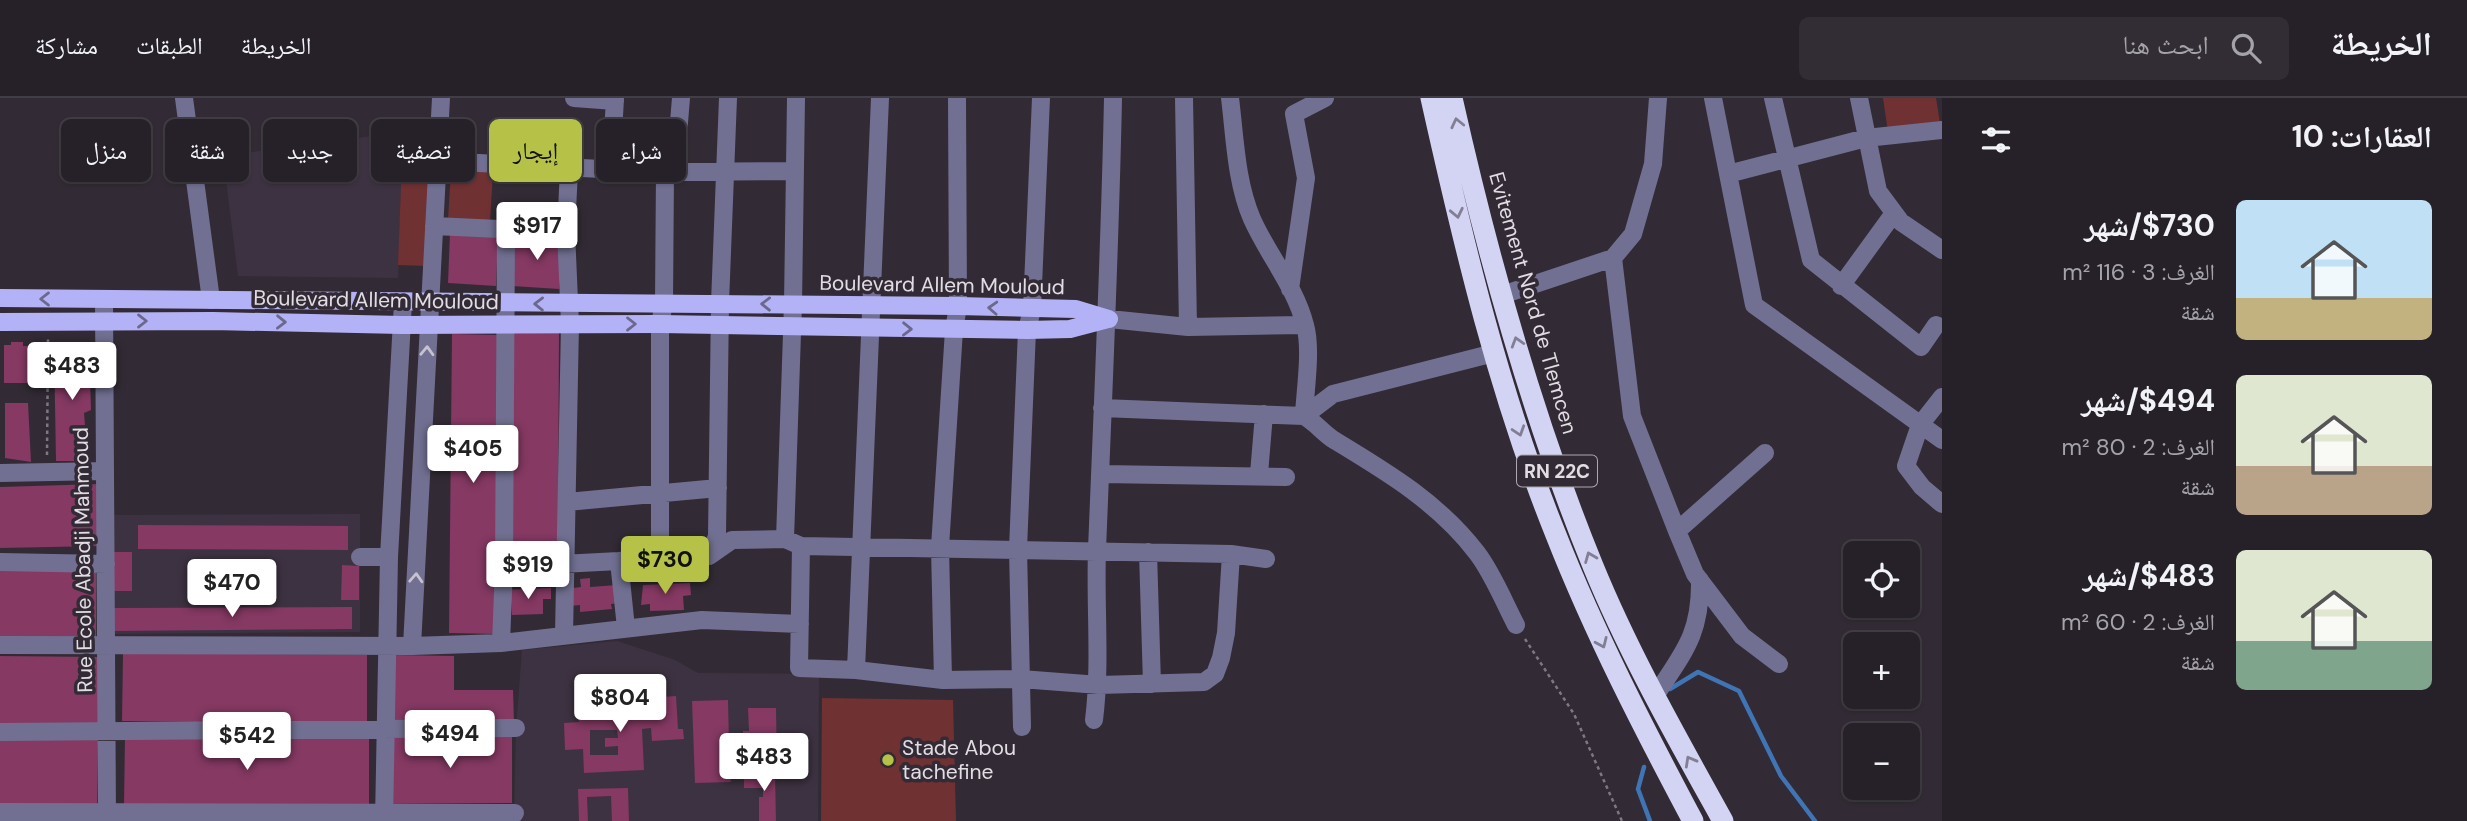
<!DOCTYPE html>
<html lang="ar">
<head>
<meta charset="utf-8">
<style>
  body { margin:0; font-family:"DM Sans","Noto Naskh Arabic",sans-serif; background:#322d34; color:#f1f3f6; direction:rtl; height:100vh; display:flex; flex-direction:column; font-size:26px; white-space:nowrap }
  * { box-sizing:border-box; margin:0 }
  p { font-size:23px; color:#a4a3a8 }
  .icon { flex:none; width:38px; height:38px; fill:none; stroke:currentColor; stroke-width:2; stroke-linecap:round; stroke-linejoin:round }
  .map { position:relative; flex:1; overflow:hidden; direction:ltr }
  .panel { display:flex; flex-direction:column; background:#262028; width:525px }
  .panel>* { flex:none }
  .hud { position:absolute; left:21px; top:21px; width:665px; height:63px; direction:rtl; display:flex; gap:14px }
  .buttons { position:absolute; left:1843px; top:443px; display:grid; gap:14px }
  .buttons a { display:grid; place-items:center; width:77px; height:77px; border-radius:10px; background:#262028; box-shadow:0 2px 5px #0004,0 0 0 2px #423e45; font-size:35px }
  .price { position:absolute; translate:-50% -60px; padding:0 16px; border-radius:7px; background:#fff; color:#222; font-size:23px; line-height:46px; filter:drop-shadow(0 2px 4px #0008) }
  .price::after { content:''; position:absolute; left:50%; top:42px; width:21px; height:16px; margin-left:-10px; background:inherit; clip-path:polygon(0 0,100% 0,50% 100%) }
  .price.on { background:#b6c148; color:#111 }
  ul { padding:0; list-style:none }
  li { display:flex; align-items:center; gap:21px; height:175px; padding:0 35px }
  li span { display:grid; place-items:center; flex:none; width:196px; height:140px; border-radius:10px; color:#555 }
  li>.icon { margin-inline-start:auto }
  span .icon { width:84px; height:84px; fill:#fffc; stroke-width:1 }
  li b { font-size:30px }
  h2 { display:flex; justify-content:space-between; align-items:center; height:84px; padding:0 35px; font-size:30px }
  .pill { padding:0 24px; border-radius:10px; background:#262028; box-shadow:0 2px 5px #0004,0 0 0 2px #423e45; font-size:24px; line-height:63px }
  .pill.on { background:#b6c148; color:#111 }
  header { display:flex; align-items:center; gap:42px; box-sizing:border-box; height:98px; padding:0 35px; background:#262028; border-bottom:2px solid #423e45 }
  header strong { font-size:33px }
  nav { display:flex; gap:38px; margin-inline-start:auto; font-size:24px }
  .search { width:490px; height:63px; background:#322d34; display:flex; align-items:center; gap:18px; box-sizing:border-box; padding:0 24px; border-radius:10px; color:#a4a3a8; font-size:26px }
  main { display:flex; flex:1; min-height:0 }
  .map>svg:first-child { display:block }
  .built { fill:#3d3241 }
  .green { fill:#703133 }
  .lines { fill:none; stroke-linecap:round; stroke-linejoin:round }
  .stream { stroke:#4075b5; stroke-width:4.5 }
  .building { fill:#853963; fill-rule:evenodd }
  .path { stroke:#7e7881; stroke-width:2.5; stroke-dasharray:3.5 3.5; stroke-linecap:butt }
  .minor { stroke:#717092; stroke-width:18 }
  .major { stroke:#b4b2f7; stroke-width:18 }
  .highway { stroke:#d3d3f4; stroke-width:21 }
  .oneway { stroke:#827f94 }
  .oneway2 { stroke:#6c688c }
  .oneway3 { stroke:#c6c2d0 }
  .poi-dot { fill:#b6c148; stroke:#322b35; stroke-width:2.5 }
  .labels { text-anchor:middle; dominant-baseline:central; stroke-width:7; stroke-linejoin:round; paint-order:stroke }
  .shield { fill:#322b35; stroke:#ada8b0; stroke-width:2 }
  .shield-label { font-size:19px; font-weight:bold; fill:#e2dde4 }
  .street-label { font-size:21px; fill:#e2dde4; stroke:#322b35 }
  .poi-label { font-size:21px; fill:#e2dde4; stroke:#322b35; text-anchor:start }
</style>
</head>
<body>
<header>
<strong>الخريطة</strong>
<div class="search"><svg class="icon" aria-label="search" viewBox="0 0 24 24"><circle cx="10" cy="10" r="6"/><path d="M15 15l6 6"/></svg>ابحث هنا</div>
<nav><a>الخريطة</a><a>الطبقات</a><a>مشاركة</a></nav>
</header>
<main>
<section class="panel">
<h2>العقارات: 10<svg class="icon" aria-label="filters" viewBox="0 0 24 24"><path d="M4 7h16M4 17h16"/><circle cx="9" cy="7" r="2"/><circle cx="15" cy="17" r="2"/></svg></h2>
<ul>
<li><span style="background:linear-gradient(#bfe0f5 70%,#c2b280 0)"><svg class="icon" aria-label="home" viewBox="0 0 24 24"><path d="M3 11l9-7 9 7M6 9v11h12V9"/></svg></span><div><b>$730/شهر</b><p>الغرف: 3 · 116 m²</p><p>شقة</p></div></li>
<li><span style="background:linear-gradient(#dfe7d0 65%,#b9a48a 0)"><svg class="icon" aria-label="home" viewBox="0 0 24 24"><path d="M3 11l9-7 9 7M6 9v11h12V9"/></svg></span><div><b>$494/شهر</b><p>الغرف: 2 · 80 m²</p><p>شقة</p></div></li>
<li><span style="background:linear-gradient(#dfe7d0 65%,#7fa58c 0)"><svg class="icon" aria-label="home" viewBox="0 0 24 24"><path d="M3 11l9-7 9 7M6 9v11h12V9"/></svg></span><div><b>$483/شهر</b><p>الغرف: 2 · 60 m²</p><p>شقة</p></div></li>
</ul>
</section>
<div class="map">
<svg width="1942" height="723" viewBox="0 0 1942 723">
  <rect width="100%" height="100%" fill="#322b35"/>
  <path class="built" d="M403,34l-5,146 -160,-2 -15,-120z
    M360,416v118l-247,2 -1,-119z
    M617,543l58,19 23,13 121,1 -1,147h-304l2,-93 6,-78z"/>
  <path class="green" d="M1883,0h53l4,25 -52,9z
    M403,34l28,1 -4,133 -29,-1z
    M451,71l42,2 -3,51 -42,-2z
    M822,600l131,2 3,121h-135z"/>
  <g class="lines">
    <path class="stream" d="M1670,591l28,-17 41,19 42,85 34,45
      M1644,669l-6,22 12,32"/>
  </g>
  <path class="building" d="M450,135l48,2 -2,51 -48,-3z
    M514,138l47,2 -2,51 -47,-3z
    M514,232h45l-1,225 -46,-1z
    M452,236l45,1 -1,299 -47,-1z
    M11,244h12v4h6l1,37h-26v-38h7z
    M54,248h35l2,64 -7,3 4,48h-32z
    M5,305h23l3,59 -26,-4z
    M99,386l2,62 -101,2v-61z
    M138,427l210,1v24l-210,-1z
    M113,454h19v39h-19z
    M342,467l17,1v34h-18z
    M0,472l96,1v68l-96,-1z
    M590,480v9l27,-2 2,18 -8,1 1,5 -32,3v-7l-9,1 2,-18 8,-1 -1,-8z
    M690,485l1,12 -8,1 1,14 -34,1v-7l-9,1 2,-20z
    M551,490v11h-8v15l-31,1 -1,-15 -6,-10z
    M352,509v22l-239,2v-23z
    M123,555l244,2v69l-245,-3z
    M392,557l62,1v34h59l1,32 -122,2z
    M0,558l99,1 -1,69 -98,-2z
    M676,598l2,33h5l1,10 -32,2 -1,-13 -9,1 2,41 -60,3 -1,-24 -18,1 -1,-27 15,-1 -2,-22 16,-1 1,17 18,-1v-16l16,-1 1,16 13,-1v-3l8,-1 -1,-11zM590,632h27l1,8h-13v9l13,-1v9h-28z
    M728,602l1,44h14v-13h6l-1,-23h28l1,61 -32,1v-9h-7l1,13h-9l1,8 -36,1 -3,-82z
    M390,637l122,1v67l-123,1z
    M0,638l98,1 -1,69 -97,-2z
    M125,639l244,2v69l-245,-3z
    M775,674l1,49h-17v-24h4v-9h-19v-15z
    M628,690l1,33h-17l-1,-25 -24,1 1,24h-9l-1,-32z"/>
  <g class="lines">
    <path class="path" d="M47,357l1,-116
      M1525,541l49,75 48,107"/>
    <path class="minor" d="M184,0l27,202
      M574,0l41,3
      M1184,0l4,229
      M1230,0c5,40 6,84 22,121 16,36 43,67 53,106 7,25 0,65 -1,91
      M1713,0l41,207 188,135
      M1773,0l38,162 110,87 15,-22
      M1859,0l19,93 23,31 41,28
      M437,63l228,11 129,-1
      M611,72l4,-72
      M675,73l6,-73
      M1728,76l138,-36 76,-8
      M434,128l132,6
      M1613,160l19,158 45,115 18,43 47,62 37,28
      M1841,188l53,-73
      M1290,191l16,-111 -12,-64 31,-16
      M1502,197l111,-37 20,-24 20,-70 5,-66
      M104,201l3,522
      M1109,221l79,8 117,-2
      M1942,299l-22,28 -14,41 16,21 20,17
      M1102,310l202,8c12,7 19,17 30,24 53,32 105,63 143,113 16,21 27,49 39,72
      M1304,318l29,-22 161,-41
      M0,375l105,-2
      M1102,376l184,3
      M1259,376l5,-60
      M567,404l151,-14
      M1677,433l88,-78
      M785,441l8,-235 3,-206
      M801,448l-2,122 57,2 87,10 78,-1 78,6 105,-3 11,-8 6,-16 5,-25 5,-79
      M1148,454l4,132
      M660,456v-230l4,-21 1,-131
      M709,458l8,-20 3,-233 8,-205
      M360,459h29
      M619,463l7,67
      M0,464l106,2
      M504,469l115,-6 41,-7 49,2 23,-16 53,-1 16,7 430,8 35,5
      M564,537l6,-311 -4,-92 3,-63
      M501,545l3,-76 2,-338
      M0,547l412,1 89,-3 201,-23 98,4
      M412,548l29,-548
      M856,572l24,-572
      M943,582l-3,-133 14,-217 4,-24 -1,-208
      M1655,598c28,-43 46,-61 45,-116
      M1094,622c7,-57 1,-113 3,-170 6,-151 13,-301 16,-452
      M1022,629l-4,-178 9,-219 5,-21 9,-211
      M0,634l516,-4
      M0,714l515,1
      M384,723l5,-264 14,-255"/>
    <path class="major" d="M0,200l958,8 118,3 33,10
      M0,224l213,-1 189,4 258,-1 367,6 43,-1 38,-10"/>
    <path class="highway" d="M1431,0c33,148 68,296 125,437 39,99 87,192 137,286
      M1452,0c35,156 80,319 141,468 36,88 84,172 130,255"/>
  </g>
  <defs><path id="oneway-chevron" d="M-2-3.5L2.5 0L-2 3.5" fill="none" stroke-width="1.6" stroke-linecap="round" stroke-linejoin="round" transform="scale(1.75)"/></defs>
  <g class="oneway">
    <use href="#oneway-chevron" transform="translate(1457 25) rotate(-103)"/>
    <use href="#oneway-chevron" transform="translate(1457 115) rotate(78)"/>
    <use href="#oneway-chevron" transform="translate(1517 244) rotate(-107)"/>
    <use href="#oneway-chevron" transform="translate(1519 333) rotate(72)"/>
    <use href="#oneway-chevron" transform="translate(1590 459) rotate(-112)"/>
    <use href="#oneway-chevron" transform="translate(1602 545) rotate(66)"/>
    <use href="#oneway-chevron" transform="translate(1690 663) rotate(-119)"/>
  </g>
  <g class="oneway2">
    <use href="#oneway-chevron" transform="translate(45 201) rotate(-180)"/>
    <use href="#oneway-chevron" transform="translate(539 206) rotate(-179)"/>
    <use href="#oneway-chevron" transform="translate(766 206) rotate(-179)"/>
    <use href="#oneway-chevron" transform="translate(993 210) rotate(-177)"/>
    <use href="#oneway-chevron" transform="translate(142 223)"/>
    <use href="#oneway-chevron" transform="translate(281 224) rotate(1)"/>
    <use href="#oneway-chevron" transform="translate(631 226)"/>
    <use href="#oneway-chevron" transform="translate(907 231) rotate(1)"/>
  </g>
  <g class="oneway3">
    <use href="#oneway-chevron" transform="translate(427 253) rotate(-88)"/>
    <use href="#oneway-chevron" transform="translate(416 480) rotate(-87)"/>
  </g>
  <circle class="poi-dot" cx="888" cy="662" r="7"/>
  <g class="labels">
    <rect class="shield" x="1517" y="357.5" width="80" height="31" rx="5"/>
    <g class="shield-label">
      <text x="1557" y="373">RN 22C</text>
    </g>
    <g class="street-label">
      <text transform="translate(942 187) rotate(1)">Boulevard Allem Mouloud</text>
      <text transform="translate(376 202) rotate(1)">Boulevard Allem Mouloud</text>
      <text transform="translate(1533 205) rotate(74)">Evitement Nord de Tlemcen</text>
      <text transform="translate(83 462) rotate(-91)">Rue Ecole Abadji Mahmoud</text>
    </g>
    <g class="poi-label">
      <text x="902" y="650">Stade Abou<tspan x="902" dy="24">tachefine</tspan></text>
    </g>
  </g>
</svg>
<div class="buttons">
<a><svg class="icon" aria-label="locate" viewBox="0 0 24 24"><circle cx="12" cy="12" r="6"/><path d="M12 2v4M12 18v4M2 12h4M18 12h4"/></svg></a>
<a>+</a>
<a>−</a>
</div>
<b class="price" style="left:537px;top:164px">$917</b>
<b class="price" style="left:72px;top:304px">$483</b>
<b class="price" style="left:473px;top:387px">$405</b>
<b class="price on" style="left:665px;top:498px">$730</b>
<b class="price" style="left:528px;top:503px">$919</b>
<b class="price" style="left:232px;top:521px">$470</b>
<b class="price" style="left:620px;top:636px">$804</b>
<b class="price" style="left:450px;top:672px">$494</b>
<b class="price" style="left:247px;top:674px">$542</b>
<b class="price" style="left:764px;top:695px">$483</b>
<div class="hud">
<a class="pill">شراء</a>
<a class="pill on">إيجار</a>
<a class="pill">تصفية</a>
<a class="pill">جديد</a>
<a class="pill">شقة</a>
<a class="pill">منزل</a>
</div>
</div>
</main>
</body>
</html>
